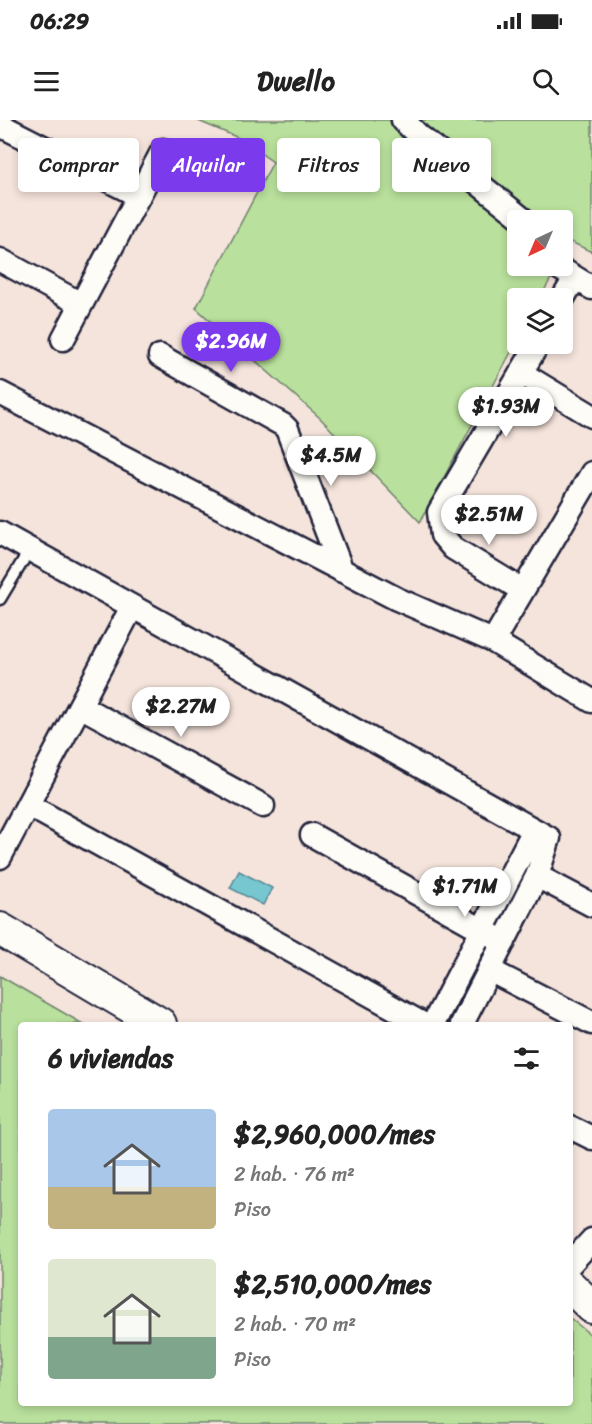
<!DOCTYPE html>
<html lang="es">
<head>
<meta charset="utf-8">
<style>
  body { margin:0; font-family:Sriracha,sans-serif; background:#f2f2f2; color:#222; height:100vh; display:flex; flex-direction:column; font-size:22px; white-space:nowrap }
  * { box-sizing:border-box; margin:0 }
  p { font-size:20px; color:#767676 }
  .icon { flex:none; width:33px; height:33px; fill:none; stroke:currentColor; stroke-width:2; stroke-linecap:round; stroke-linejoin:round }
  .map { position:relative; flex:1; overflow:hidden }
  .details { position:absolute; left:18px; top:902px; width:555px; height:384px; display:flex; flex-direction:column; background:#fff; border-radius:6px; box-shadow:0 3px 9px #0003 }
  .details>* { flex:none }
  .hud { position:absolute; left:18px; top:18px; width:556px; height:54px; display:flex; gap:12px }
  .needle { width:39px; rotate:224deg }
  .controls { position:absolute; left:507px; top:90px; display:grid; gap:12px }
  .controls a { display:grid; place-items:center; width:66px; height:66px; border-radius:6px; background:#fff; box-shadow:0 3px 9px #0003; font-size:30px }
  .price { position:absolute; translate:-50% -51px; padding:0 14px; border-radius:21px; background:#fff; color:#222; font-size:20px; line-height:39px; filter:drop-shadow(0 2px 3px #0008) }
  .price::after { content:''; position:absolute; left:50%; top:36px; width:18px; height:14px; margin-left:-9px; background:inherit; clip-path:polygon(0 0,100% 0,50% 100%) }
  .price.current { background:#7c3aed; color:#fff }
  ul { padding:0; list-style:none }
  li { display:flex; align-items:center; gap:18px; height:150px; padding:0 30px }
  li span { display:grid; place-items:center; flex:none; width:168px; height:120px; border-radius:6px; color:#555 }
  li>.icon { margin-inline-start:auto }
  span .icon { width:72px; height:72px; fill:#fffc; stroke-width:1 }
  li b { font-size:26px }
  h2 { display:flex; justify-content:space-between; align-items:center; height:72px; padding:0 30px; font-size:26px }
  .pill { padding:0 21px; border-radius:6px; background:#fff; box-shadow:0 3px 9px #0003; font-size:21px; line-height:54px }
  .pill.current { background:#7c3aed; color:#fff }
  .status { display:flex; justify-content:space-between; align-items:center; height:42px; padding:0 30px; background:#fff; direction:ltr }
  .status svg { height:16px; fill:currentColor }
  header { display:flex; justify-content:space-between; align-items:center; height:78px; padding:0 30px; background:#fff; font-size:27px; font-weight:700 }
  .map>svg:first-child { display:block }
  .green { fill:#b9e09c; stroke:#6e816c; stroke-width:1.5 }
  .water { fill:#76c7cf; stroke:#548594; stroke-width:1.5 }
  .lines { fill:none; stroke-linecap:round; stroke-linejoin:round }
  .lane-casing { stroke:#22223b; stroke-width:15 }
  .street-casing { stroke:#22223b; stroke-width:27 }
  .secondary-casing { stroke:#22223b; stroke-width:36 }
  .lane { stroke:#fdfcf7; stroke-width:10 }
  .street { stroke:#fdfcf7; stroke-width:22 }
  .secondary { stroke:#fdfcf7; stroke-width:32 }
</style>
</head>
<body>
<div class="status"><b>06:29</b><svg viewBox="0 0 49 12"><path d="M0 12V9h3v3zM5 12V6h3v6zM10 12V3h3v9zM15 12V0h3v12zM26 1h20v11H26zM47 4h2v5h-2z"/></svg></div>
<header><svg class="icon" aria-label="menu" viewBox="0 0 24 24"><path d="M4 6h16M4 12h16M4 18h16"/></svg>Dwello<svg class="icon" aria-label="search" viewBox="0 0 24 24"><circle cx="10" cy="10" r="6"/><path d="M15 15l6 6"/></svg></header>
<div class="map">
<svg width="592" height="1304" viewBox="0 0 592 1304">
  <rect width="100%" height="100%" fill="#f5e4dc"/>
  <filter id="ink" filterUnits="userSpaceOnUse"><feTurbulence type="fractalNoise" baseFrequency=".0167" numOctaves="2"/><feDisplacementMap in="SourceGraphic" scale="12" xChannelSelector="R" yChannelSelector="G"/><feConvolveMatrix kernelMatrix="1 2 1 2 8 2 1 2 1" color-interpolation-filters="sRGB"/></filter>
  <g filter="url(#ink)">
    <path class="green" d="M196,0h396v132l-21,-10 -8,15 -1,-37h-44v46h40l-18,32h-22l-1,43 -97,181 -100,-104 -124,-110 77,-146 -32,-23z
      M0,856l83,48h-62v378h549v-84l22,18v88h-592z"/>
    <path class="water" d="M239,751l33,17 -9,17 -33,-17z"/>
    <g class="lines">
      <g class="lane-casing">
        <path id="lane" d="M0,479l30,-50"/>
      </g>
      <g class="street-casing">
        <path id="street" d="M403,0l16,16 105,84
          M0,5l139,71
          M0,140l81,44
          M556,146l36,22
          M562,180l13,-22
          M63,219l100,-189
          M160,236l123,69 4,4 55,142
          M521,253l71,43
          M0,273l397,206 96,42 99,60
          M0,413l549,305 -12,38 -75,148
          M522,470l-69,-42 -11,-13 -3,-23 99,-168
          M493,521l99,-168
          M80,586l183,100
          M28,685l395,219
          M312,715l192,107
          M0,737l132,-250
          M537,756l55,29
          M489,850l103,53
          M433,904l101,-194
          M570,1007l22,11
          M570,1144l22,-24"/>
      </g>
      <g class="secondary-casing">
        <path id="secondary" d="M0,809l160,95
          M570,1166l22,21"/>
      </g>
      <use href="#lane" class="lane"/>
      <use href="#street" class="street"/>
      <use href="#secondary" class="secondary"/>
    </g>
  </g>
</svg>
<div class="controls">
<a><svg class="needle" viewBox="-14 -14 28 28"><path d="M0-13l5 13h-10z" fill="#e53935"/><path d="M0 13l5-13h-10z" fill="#767676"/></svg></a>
<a><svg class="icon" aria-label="layers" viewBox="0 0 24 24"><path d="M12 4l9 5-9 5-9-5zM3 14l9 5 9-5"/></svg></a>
</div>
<b class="price current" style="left:231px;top:253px">$2.96M</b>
<b class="price" style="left:506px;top:318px">$1.93M</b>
<b class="price" style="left:331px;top:367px">$4.5M</b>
<b class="price" style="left:489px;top:426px">$2.51M</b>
<b class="price" style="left:181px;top:618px">$2.27M</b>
<b class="price" style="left:465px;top:798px">$1.71M</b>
<div class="hud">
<a class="pill">Comprar</a>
<a class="pill current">Alquilar</a>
<a class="pill">Filtros</a>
<a class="pill">Nuevo</a>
</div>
<section class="details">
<h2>6 viviendas<svg class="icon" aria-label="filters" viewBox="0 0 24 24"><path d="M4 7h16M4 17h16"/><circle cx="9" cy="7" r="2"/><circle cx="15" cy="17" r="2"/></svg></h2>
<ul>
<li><span style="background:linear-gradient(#a9c7e8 65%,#c2b280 0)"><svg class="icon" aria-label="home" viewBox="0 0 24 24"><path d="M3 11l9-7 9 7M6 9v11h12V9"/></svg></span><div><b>$2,960,000/mes</b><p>2 hab. · 76 m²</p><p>Piso</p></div></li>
<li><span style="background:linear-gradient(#dfe7d0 65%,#7fa58c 0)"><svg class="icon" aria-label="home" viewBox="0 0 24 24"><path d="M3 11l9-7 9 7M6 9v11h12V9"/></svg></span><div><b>$2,510,000/mes</b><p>2 hab. · 70 m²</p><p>Piso</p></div></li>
</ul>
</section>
</div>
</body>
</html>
